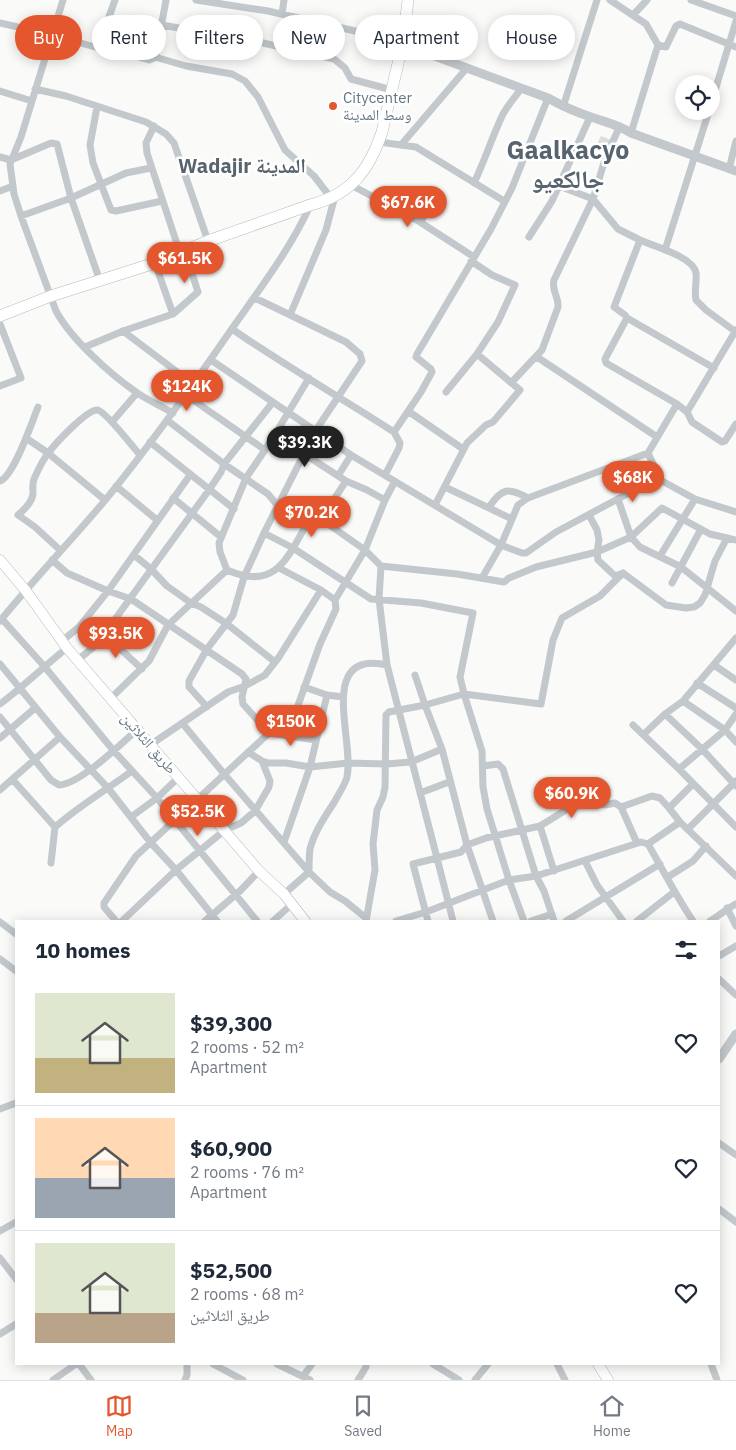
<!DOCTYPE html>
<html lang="en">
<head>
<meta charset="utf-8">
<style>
  body { margin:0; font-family:"IBM Plex Sans","Noto Naskh Arabic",sans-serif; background:#f2f2f3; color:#1f2937; height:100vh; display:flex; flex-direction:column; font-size:19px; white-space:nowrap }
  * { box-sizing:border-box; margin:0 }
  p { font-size:16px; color:#747a83 }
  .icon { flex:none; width:28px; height:28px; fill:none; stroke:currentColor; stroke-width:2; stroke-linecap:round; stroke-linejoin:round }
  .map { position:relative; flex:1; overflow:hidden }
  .drawer { position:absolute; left:15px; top:920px; width:705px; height:445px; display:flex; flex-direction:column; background:#fff; border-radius:0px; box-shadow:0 2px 12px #0003 }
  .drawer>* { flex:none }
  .banner { position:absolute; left:15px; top:15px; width:706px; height:45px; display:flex; gap:10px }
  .tools { position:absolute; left:675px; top:75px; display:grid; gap:10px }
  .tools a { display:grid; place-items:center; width:45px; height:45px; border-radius:50%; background:#fff; box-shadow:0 2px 12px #0003; font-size:25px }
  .price { position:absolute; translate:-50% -42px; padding:0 11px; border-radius:18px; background:#e4572e; color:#fff; font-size:16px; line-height:32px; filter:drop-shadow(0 1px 2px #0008) }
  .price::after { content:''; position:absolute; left:50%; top:30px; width:15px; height:11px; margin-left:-8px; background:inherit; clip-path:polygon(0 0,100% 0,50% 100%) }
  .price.on { background:#222; color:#fff }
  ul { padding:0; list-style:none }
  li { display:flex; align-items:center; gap:15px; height:125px; padding:0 20px }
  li+li { border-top:1px solid #e0e1e3 }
  li span { display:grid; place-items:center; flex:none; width:140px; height:100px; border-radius:0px; color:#555 }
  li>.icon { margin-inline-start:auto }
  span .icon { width:60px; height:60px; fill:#fffc; stroke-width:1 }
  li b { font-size:21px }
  h2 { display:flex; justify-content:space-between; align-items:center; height:60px; padding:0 20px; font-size:21px }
  .tag { padding:0 18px; border-radius:22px; background:#fff; box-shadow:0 2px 12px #0003; font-size:18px; line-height:45px }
  .tag.on { background:#e4572e; color:#fff }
  .tab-bar { display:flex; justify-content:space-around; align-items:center; height:70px; border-top:1px solid #e0e1e3; background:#fff; font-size:14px; color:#747a83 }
  .tab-bar a { display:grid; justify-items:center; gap:2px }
  .tab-bar .on { color:#e4572e }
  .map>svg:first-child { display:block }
  .green { fill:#dadfd7 }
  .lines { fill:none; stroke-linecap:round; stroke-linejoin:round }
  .secondary-casing { stroke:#b3babf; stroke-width:11 }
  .primary-casing { stroke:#b5babe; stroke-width:12 }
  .minor { stroke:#c3c8cc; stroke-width:7 }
  .tertiary { stroke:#c3c8cc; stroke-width:9 }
  .secondary { stroke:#fff; stroke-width:10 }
  .primary { stroke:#fff; stroke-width:11 }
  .poi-dot { fill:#e4572e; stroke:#fff; stroke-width:2 }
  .labels { text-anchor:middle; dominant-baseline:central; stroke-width:5; stroke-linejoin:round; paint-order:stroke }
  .poi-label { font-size:15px; fill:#657683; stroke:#fff; text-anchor:start }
  .street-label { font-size:15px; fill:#657683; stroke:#fff }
  .district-label { font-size:20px; font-weight:bold; fill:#57646e; stroke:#fff }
  .town-label { font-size:25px; font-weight:bold; fill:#57646e; stroke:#fff }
</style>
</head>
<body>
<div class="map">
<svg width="736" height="1380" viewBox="0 0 736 1380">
  <rect width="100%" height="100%" fill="#fafaf8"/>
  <path class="green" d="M601,136l10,4 -6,12 -10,-4z"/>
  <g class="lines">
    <g class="secondary-casing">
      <path id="secondary" d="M0,560l26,31 41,57 192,223 25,23 21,27
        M598,1364l10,16"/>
    </g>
    <g class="primary-casing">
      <path id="primary" d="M0,316l51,-20 104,-33 53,-22 102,-36c40,-10 59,-34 72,-73l21,-90 5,-42"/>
    </g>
    <path class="minor" d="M63,0l-42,137 -11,27 4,30 7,22 35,95c15,28 54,63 80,81 11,8 25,14 37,21
      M196,0l72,11 135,31
      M610,0l36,24 12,21 -27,88
      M691,0l45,16
      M282,14l2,-14
      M633,15l14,-15
      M0,23l52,12 43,12 4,-2 50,15 5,-2 2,-3 10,-55
      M162,25l101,18 71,16 11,9 6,11 41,11
      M99,45l16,-45
      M658,45l8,2 10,-21 4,-2 56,23
      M155,57l31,9 46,8 13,7 13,16 27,53 29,26 17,22
      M35,89l31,7 80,26 20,12 8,9 34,98
      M0,91l32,10
      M711,104l25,-83
      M97,107l-7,38 3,18 18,47 5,1 46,-10
      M563,107l34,-107
      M154,126l-8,17 1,10 33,100
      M379,142l37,5 88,54
      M401,145l65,-76
      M0,157l11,3 40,-17 6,1 14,54 29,83
      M729,169l7,-28
      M474,183c11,-23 18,-46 29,-69 5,-9 12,-17 18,-25
      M351,185l69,37 54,35
      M559,186l34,13 25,30 22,11 -26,67 11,8 2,3 -22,41 1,4 71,41 10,8 5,10 30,20 3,-1 11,-17
      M0,191l13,-5
      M21,216l50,-18 55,-25 25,-5
      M420,222l15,-21
      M529,237l23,-36 38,-84
      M640,240c13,6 54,17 56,33 1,9 -2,18 0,27l10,10 30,22
      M665,250l44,-139
      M173,314l25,-22 -13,-41
      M290,315l36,-85 9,-34
      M627,318l87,50
      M0,324l21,54 -21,8
      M232,329c52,36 108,68 162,103l6,11 -1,5 -14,27
      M123,331l70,53
      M85,347l38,-16 50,-17 -18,-51
      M537,357l120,80
      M211,360l140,95 150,90 21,8h4l30,-21 88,-47 9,-9 3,-6 -8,-17 29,-49
      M511,383l31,-33 16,-43c1,-10 -7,-17 -4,-27l39,-81 13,-43 14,-30
      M446,392l31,-38 21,-32 17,-37 -23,-10 -21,-14
      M186,395l79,55
      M408,411l55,38
      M687,412l49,-82
      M167,420l57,44 44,30 20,24 17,9 8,-1 8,-7 25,-38 21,9 18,10
      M112,422l25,-29
      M394,432l27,-40 11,-20 -1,-3 -15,-12 1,-3 74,-125 21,-41 36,-90
      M26,438l22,15 57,47
      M271,441l41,18 34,22
      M150,442l84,67
      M338,476l13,-21
      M653,476l42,23 41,13
      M0,481c14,-5 32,-59 38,-74
      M116,486l41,34
      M445,487l67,32
      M173,498l48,39
      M618,499l13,38 9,10 41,20 55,44
      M435,505l32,-62 19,-18 7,-3 27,-32 -43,-36
      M489,507c13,-19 19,-20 39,-9l120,-45
      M589,515l8,15 2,10 -2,12 1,8 17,16 8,-3 43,32 20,3 8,-1 6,-4 5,-8 10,-34 12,-23
      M321,519l44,31 16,16 76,8 47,8 5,-4 27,-11 61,-15 34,-15 31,-29 48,26 26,6
      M264,533l29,15 78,51 50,4 52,10 -13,64 4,17 18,57 1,36 4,22 22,71 15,41
      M60,550l-25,-23 -17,-12c6,-5 14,-12 15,-21 0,-6 -1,-10 1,-15 4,-9 9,-20 15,-27 7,-9 39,-44 49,-42 9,3 34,36 42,45
      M134,555l17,14 16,17 24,17 10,4 26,17 48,38
      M660,556l35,-57
      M52,560l15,13 41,18 23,8 111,75 4,5 -4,18 1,7 26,29 -133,123 -32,47v4l12,14
      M381,566l-2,33 8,66 50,193 -24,6 15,57
      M279,568l42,22 14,10
      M227,570c46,20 58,-7 78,-43
      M482,578l19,-33 17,-40 10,-7
      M672,583l29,-54
      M2,619l42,47 69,84 44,48 100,123
      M0,621c34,-42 72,-81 107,-123 44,-54 84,-110 124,-168 28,-40 58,-79 79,-124
      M104,634l38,35
      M62,641l17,-14 29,-36 82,-116
      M78,660l19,-16 112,-154 12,-18 3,-8 49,-62
      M0,664l60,73 48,51 43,55 25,27 41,51
      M714,665l22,15
      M415,675l10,30 17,44 25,96 26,76
      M697,683l39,25
      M304,687l23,8 16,2
      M110,699l39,-38 19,-36 59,-55 -7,-18 -1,-9 27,-65 25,-37 38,-63
      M683,701l42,29 11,12
      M0,704c23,-17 44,-38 67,-56
      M207,707l-18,-20v-6l18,-32 26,-34 11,-38 20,-44 52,-103 46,-69 -2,-7 -14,-12 -91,-44
      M665,714l37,35 34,37
      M0,717l51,63 8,5c21,-1 62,-41 79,-56
      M183,724l42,51 84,97 21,20 15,9 21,17
      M633,725l46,44 57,58
      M269,733l47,7
      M644,734l21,-20 18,-13 53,-63
      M287,736l33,-92 16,-35 -1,-9 30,-50 20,-50 10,-19
      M0,738l35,-30
      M150,745l78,-53 17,-6 20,-11 14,-18 42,-67
      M262,761l6,2h18l24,4 38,-4 38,1 25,-2 31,-13
      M483,766l15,-2 5,5 33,107 8,15 10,30
      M679,769l46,-39 11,-16
      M13,780l42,47
      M0,790l60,-53
      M420,793l29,-11
      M621,807l16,36
      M669,808l11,14 56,54
      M131,817l26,-19 22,-21
      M540,826l14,45
      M688,829l48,-48
      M284,842l26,-75 17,-72
      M648,844l32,-22
      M585,861l12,24 26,36
      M51,863l4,-36c24,-21 51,-37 77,-56
      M668,877l25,-16 13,-15
      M284,894l25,-22c0,-8 0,-16 1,-23 4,-17 16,-34 25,-48 4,-8 10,-16 12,-24 8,-37 -31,-127 40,-112
      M727,908l9,18
      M122,921l54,-51 49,-40 16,-7 14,-12 14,-24 1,-6 -8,-20 -14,-9
      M205,921l35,-30 19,-20
      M273,921l19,-17
      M366,921l9,-51 -2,-26 4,-34 6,-13 2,-10 1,-72 3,-3 36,-7 39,-11 77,10 12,-64 9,-22 38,-22 23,-23
      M396,921l30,-9 83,-32 27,-4 105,-34 7,2c15,26 28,52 45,77
      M453,921l-16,-63 24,-6 6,-7 19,-7 54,-12 34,-21 13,-5 18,5 10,-2 6,4 31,-11 8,2 9,10 24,-24
      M531,921l21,-7
      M566,921l94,-57
      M637,921l37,-29
      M710,921c9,-5 16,-12 26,-17
      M0,922l16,12
      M719,956l17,-10
      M0,959l16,12
      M719,979l17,16
      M0,1109l16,-6
      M719,1143l17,12
      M719,1209l17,13
      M0,1231l16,-9
      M0,1258l16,21
      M0,1334l16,-10
      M79,1364l12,16
      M213,1364l30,16
      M277,1364l33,16
      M433,1364l26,16
      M557,1364l8,16
      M711,1364l6,16
      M304,1375l8,-11
      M53,1380l23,-16
      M185,1380l2,-5v-11
      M358,1380l8,-13v-3
      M475,1380l13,-16"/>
    <path class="tertiary" d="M403,42l18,9 127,47c14,8 28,14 43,19 14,5 28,8 40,16l105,38
      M719,1059l17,-25"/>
    <use href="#secondary" class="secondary"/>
    <use href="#primary" class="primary"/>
  </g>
  <circle class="poi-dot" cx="333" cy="106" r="5"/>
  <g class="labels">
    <g class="poi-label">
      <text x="343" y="97">Citycenter<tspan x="343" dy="17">وسط المدينة</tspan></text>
    </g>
    <g class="street-label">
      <text transform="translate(149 743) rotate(49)">طريق الثلاثين</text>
    </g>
    <g class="district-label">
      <text x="242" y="165">Wadajir المدينة</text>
    </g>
    <g class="town-label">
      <text x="568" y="149">Gaalkacyo<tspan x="568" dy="29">جالكعيو</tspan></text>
    </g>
  </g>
</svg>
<div class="tools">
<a><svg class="icon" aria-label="locate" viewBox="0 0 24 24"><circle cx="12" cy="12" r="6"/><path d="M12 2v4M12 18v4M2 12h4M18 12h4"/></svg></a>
</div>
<b class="price" style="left:408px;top:228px">$67.6K</b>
<b class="price" style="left:185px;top:284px">$61.5K</b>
<b class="price" style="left:187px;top:412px">$124K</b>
<b class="price on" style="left:305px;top:468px">$39.3K</b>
<b class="price" style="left:633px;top:503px">$68K</b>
<b class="price" style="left:312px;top:538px">$70.2K</b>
<b class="price" style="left:116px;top:659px">$93.5K</b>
<b class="price" style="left:291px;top:747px">$150K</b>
<b class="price" style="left:572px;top:819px">$60.9K</b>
<b class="price" style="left:198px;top:837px">$52.5K</b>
<div class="banner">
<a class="tag on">Buy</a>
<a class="tag">Rent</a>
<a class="tag">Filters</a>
<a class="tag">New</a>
<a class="tag">Apartment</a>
<a class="tag">House</a>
</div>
<section class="drawer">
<h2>10 homes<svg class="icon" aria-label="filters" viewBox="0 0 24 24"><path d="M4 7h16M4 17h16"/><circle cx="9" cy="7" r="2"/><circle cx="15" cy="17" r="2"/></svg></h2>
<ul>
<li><span style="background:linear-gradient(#dfe7d0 65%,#c2b280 0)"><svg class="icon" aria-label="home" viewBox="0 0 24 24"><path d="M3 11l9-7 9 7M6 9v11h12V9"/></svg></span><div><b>$39,300</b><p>2 rooms · 52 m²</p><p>Apartment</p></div><svg class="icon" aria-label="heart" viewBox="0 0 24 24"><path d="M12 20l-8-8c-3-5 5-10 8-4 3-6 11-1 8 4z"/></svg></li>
<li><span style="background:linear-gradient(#ffd9b3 60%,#9aa5b1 0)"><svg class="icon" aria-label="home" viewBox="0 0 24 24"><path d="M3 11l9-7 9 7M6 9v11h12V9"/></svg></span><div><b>$60,900</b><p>2 rooms · 76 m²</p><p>Apartment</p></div><svg class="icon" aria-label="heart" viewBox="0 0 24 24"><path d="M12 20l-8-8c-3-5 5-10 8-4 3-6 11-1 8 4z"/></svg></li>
<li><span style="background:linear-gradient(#dfe7d0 70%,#b9a48a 0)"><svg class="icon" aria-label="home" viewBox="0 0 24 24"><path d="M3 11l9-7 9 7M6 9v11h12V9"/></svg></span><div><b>$52,500</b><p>2 rooms · 68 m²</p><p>طريق الثلاثين</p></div><svg class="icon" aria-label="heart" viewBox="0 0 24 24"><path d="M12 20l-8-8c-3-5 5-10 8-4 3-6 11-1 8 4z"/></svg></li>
</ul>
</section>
</div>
<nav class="tab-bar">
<a class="on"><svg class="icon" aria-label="map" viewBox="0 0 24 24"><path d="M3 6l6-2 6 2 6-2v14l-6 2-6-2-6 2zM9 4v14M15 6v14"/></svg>Map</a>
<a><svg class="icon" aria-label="saved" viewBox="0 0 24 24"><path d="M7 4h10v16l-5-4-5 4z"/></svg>Saved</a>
<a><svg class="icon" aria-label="home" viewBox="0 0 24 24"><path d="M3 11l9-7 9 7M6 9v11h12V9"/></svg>Home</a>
</nav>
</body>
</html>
